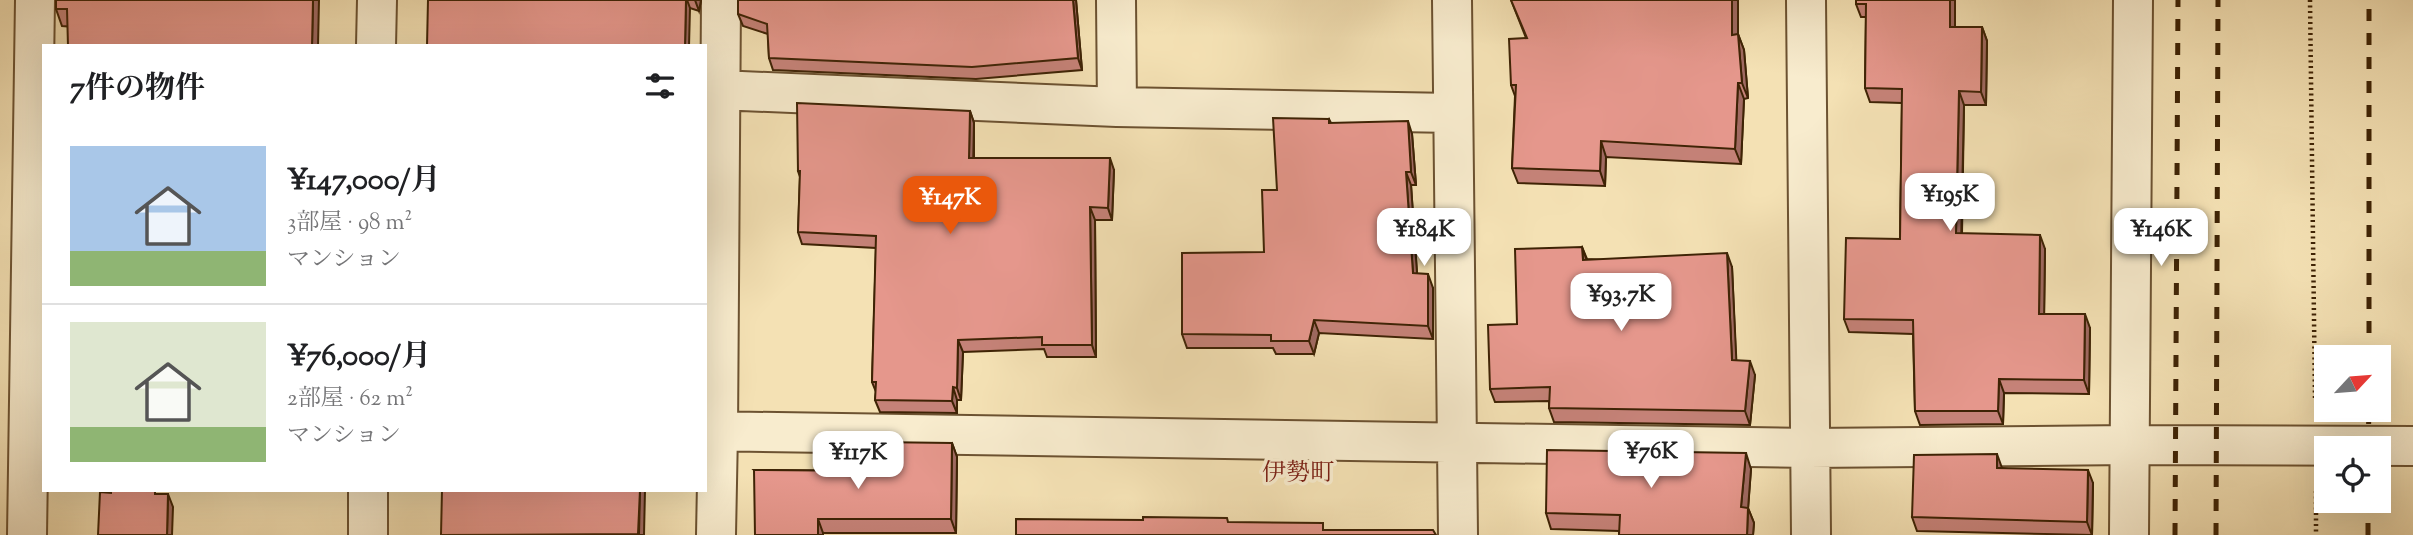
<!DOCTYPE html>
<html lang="ja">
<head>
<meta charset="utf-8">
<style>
  body { margin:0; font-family:"Sorts Mill Goudy","Noto Serif JP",serif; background:#f2f2f2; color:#202124; height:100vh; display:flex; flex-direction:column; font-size:26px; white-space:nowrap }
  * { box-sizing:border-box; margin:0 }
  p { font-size:23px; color:#757577 }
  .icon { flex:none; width:38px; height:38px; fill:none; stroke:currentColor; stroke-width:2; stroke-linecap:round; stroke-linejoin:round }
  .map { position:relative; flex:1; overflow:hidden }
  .sheet { position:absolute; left:42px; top:44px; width:665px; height:448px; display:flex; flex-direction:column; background:#fff; border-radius:0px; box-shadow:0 7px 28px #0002 }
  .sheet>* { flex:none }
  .needle { width:46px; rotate:64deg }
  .buttons { position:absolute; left:2314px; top:345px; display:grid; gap:14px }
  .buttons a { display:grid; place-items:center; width:77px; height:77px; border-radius:0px; background:#fff; box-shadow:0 7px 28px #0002; font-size:35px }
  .price { position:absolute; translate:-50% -60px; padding:0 16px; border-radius:14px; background:#fff; color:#222; font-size:23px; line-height:46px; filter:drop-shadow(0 2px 4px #0008) }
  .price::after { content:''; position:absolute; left:50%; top:42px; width:21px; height:16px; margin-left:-10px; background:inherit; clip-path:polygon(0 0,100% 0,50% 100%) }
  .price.selected { background:#ea580c; color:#fff }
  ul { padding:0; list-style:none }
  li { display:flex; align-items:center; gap:21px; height:175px; padding:0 28px }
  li+li { border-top:2px solid #e0e0e0 }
  li span { display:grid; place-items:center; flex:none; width:196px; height:140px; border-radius:0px; color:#555 }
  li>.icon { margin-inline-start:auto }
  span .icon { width:84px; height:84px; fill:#fffc; stroke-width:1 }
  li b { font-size:30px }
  h2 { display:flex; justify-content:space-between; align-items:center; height:84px; padding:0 28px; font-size:30px }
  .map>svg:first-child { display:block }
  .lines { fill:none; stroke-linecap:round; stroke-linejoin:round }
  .minor-casing { stroke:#6c5231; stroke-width:42 }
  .tertiary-casing { stroke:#6c5231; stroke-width:42 }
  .path { stroke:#3e2305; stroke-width:4.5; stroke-dasharray:2 3.5; stroke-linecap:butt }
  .minor { stroke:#f8ecce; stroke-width:38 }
  .tertiary { stroke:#f8ecce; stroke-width:38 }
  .rail { stroke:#3e2305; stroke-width:5; stroke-dasharray:12 12; stroke-linecap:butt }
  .wall { fill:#c58278; stroke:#3e2305; stroke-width:2 }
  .shaded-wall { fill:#a06a62; stroke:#3e2305; stroke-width:2 }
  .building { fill:#e5978c; stroke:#3e2305; stroke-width:2 }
  .labels { text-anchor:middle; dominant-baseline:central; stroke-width:7; stroke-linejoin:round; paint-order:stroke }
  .quarter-label { font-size:24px; fill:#7a1f14; stroke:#f8ecce }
</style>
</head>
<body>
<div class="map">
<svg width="2413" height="535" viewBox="0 0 2413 535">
  <rect width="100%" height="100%" fill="#f4e1b4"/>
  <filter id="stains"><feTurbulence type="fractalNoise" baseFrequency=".00286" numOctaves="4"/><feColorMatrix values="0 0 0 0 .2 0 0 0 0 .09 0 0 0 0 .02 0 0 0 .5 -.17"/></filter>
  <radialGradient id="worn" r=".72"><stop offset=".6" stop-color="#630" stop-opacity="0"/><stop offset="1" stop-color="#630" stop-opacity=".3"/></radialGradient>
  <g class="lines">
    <g class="minor-casing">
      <path id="minor" d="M1116,0l1,107
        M1452,0l6,535
        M1806,0l5,535
        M719,90l398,17 336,6
        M705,431l1105,17 320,-3 283,1
        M27,535l8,-535
        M716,535l2,-104 3,-431
        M2129,535l4,-535"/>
    </g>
    <g class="tertiary-casing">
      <path id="tertiary" d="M376,46l1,-46
        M368,535v-45"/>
    </g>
    <path class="path" d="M2310,0l5,398
      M2316,491v44"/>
    <use href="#minor" class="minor"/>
    <use href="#tertiary" class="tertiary"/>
    <path class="rail" d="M2369,357v-357
      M2368,448l1,-38
      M2175,535l3,-535
      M2216,535l2,-535
      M2368,535v-35"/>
  </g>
  <path class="wall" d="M56,0l262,46 -256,-20 -6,-17z
    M428,0h273l-2,11 -9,-3 -261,3z
    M738,0h338l6,70 -106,9 -203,-9 -4,-12 -1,-24 -25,-8 -5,-12z
    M1511,0h227v34l6,16 4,48 -4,1 -3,65 -135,-7 -1,29 -87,-3 -6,-15 3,-72 -4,-11 15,-47z
    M1856,0h99v27h27l5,14 -1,64h-22l-2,129 83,15 -1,65 46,14 -1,66 -85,-1 -1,31 -83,1 -5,-14 -2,-77 -64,-2 -5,-13 56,-80 2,-136 -32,-1 -5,-14 1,-71h-5l-5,-13z
    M970,111l4,12v35l140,12 -2,50h-17l1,137h-49l-3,-8 -81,3 -2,48h-4v13l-77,-1 -5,-12 1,-8 -4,-10 4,-134 -74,-4 -4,-12 2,-55 -2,-6z
    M1329,119l2,4 81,11 4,51h-5l6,89 16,14v51l-114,-6 -5,21h-38l-3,-6h-86l-5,-14 82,-82 13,-62z
    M1582,247l5,12 145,8 4,93 19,15 -5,50 -196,-3 -5,-14v-7l-54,1 -5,-13 27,-65z
    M952,443l5,14 -1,76h-133l-69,-63 120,1z
    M2002,468l91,15 -1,52 -175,-4 -5,-14z
    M1751,469l-3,39 6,15 -1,12h-134v-4l-68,-2 -5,-16z"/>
  <path class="shaded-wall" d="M313,0h6l-1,46h-6z
    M686,0h1l3,8 -1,38h-4z
    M695,0h6l-2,11z
    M1073,0h3l6,70 -4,-12z
    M1732,0h6v50l-6,-15z
    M1950,0h5v41l-5,-14z
    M1982,27l5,14 -1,64 -5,-13z
    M1738,34l6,16 4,48 -6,-15z
    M1738,83l6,16 -3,65 -6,-15z
    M1959,91l5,14 -3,142 -5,-14z
    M970,111l4,12 -1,48 -4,-13z
    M1408,121l4,13 4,51 -5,-13z
    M1601,141l5,16 -1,29 -5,-15z
    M1110,158l4,12 -2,50 -4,-12z
    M1406,172l5,13 7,102 -5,-14z
    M1090,207l5,13 1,137 -4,-12z
    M2040,235l5,14 -1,78 -5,-13z
    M1582,247l5,14 -4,-1z
    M1727,253l5,14 5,107 -5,-14z
    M1428,274l5,14v51l-5,-13z
    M2085,314l5,14 -1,66 -5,-14z
    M1314,320l5,13 -5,21 -5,-13z
    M958,340l5,12 -2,48 -4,-12z
    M1750,361l5,14 -5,50 -5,-14z
    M1999,379l5,14 -1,31 -5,-13z
    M953,387l4,13v13l-5,-12z
    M952,443l5,14 -1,76 -5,-14z
    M1746,453l5,16 -4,54 -6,-16z
    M1997,454l5,14h-5z
    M2088,470l5,13 -1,52 -5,-13z
    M640,490h5l-1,45h-5z
    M168,494l5,13 -1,28h-5z
    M1748,508l6,15 -1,12h-6z
    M818,519l5,14v2h-5z"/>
  <path class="building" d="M56,0h257l-1,46h-244l-1,-37h-11z
    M428,0h258l-1,46h-258z
    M738,0h335l5,58 -106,9 -203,-9 -2,-34 -29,-10z
    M1511,0h221v35l6,-1 4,49h-4l-3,66 -134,-8 -1,30 -88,-3 4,-83h-5l-2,-46 18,-1z
    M1856,0h94v27h32l-1,65 -22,-1 -3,142 84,2 -1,79h46l-1,66 -85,-1 -1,32h-83l-2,-91 -69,-1 2,-81 54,1 2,-150 -37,-1 1,-84h-10z
    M797,103l173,8 -1,47h141l-2,50 -18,-1 2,138h-50v-8l-84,3 -1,48 -4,-1 -1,14 -77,-1 1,-18h-4l4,-146 -78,-4 2,-61h-2z
    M1273,118l56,1v4l79,-2 3,51h-5l7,101 15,1v52l-114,-6 -5,21h-38v-6l-89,-1v-81l82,-1 -2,-62h15z
    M1582,247l1,13 144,-7 5,107 18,1 -5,50 -196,-3 1,-21 -60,2 -2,-64 29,-1 -2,-75z
    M875,442l77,1 -1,76h-133v16h-63l-1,-65 120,1z
    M1547,450l199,3 -5,54 7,1 -1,27h-128l1,-20 -74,-2z
    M1997,454v14l91,2 -1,52 -175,-5 2,-62z
    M111,490h44v4h13l-1,41h-69l2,-43 11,1z
    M442,490h198l-2,44 -197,1z
    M1143,517l84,1 1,4 95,1v7h110l3,5h-420v-16l127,1z"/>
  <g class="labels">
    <g class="quarter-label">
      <text x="1298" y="474">伊勢町</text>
    </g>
  </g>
  <rect width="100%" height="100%" filter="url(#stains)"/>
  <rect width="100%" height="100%" fill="url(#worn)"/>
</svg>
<div class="buttons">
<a><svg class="needle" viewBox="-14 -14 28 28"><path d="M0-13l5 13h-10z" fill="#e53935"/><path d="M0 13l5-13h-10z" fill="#757577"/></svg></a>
<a><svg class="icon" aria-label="locate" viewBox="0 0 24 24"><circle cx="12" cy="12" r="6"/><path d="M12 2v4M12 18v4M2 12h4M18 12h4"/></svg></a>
</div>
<b class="price" style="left:1950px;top:233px">¥195K</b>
<b class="price selected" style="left:950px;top:236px">¥147K</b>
<b class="price" style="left:1424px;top:268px">¥184K</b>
<b class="price" style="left:2161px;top:268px">¥146K</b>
<b class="price" style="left:1621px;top:333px">¥93.7K</b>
<b class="price" style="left:1651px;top:490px">¥76K</b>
<b class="price" style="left:858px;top:491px">¥117K</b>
<section class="sheet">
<h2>7件の物件<svg class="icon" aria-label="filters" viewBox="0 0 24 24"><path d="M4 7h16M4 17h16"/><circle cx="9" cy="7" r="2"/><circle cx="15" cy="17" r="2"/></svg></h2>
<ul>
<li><span style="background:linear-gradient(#a9c7e8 75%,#8fb573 0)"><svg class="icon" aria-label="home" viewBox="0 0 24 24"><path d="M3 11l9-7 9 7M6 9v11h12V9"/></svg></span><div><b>¥147,000/月</b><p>3部屋 · 98 m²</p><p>マンション</p></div></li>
<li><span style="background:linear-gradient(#dfe7d0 75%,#8fb573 0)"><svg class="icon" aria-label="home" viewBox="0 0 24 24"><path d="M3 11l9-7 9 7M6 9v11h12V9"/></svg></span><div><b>¥76,000/月</b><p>2部屋 · 62 m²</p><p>マンション</p></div></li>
</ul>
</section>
</div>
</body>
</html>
